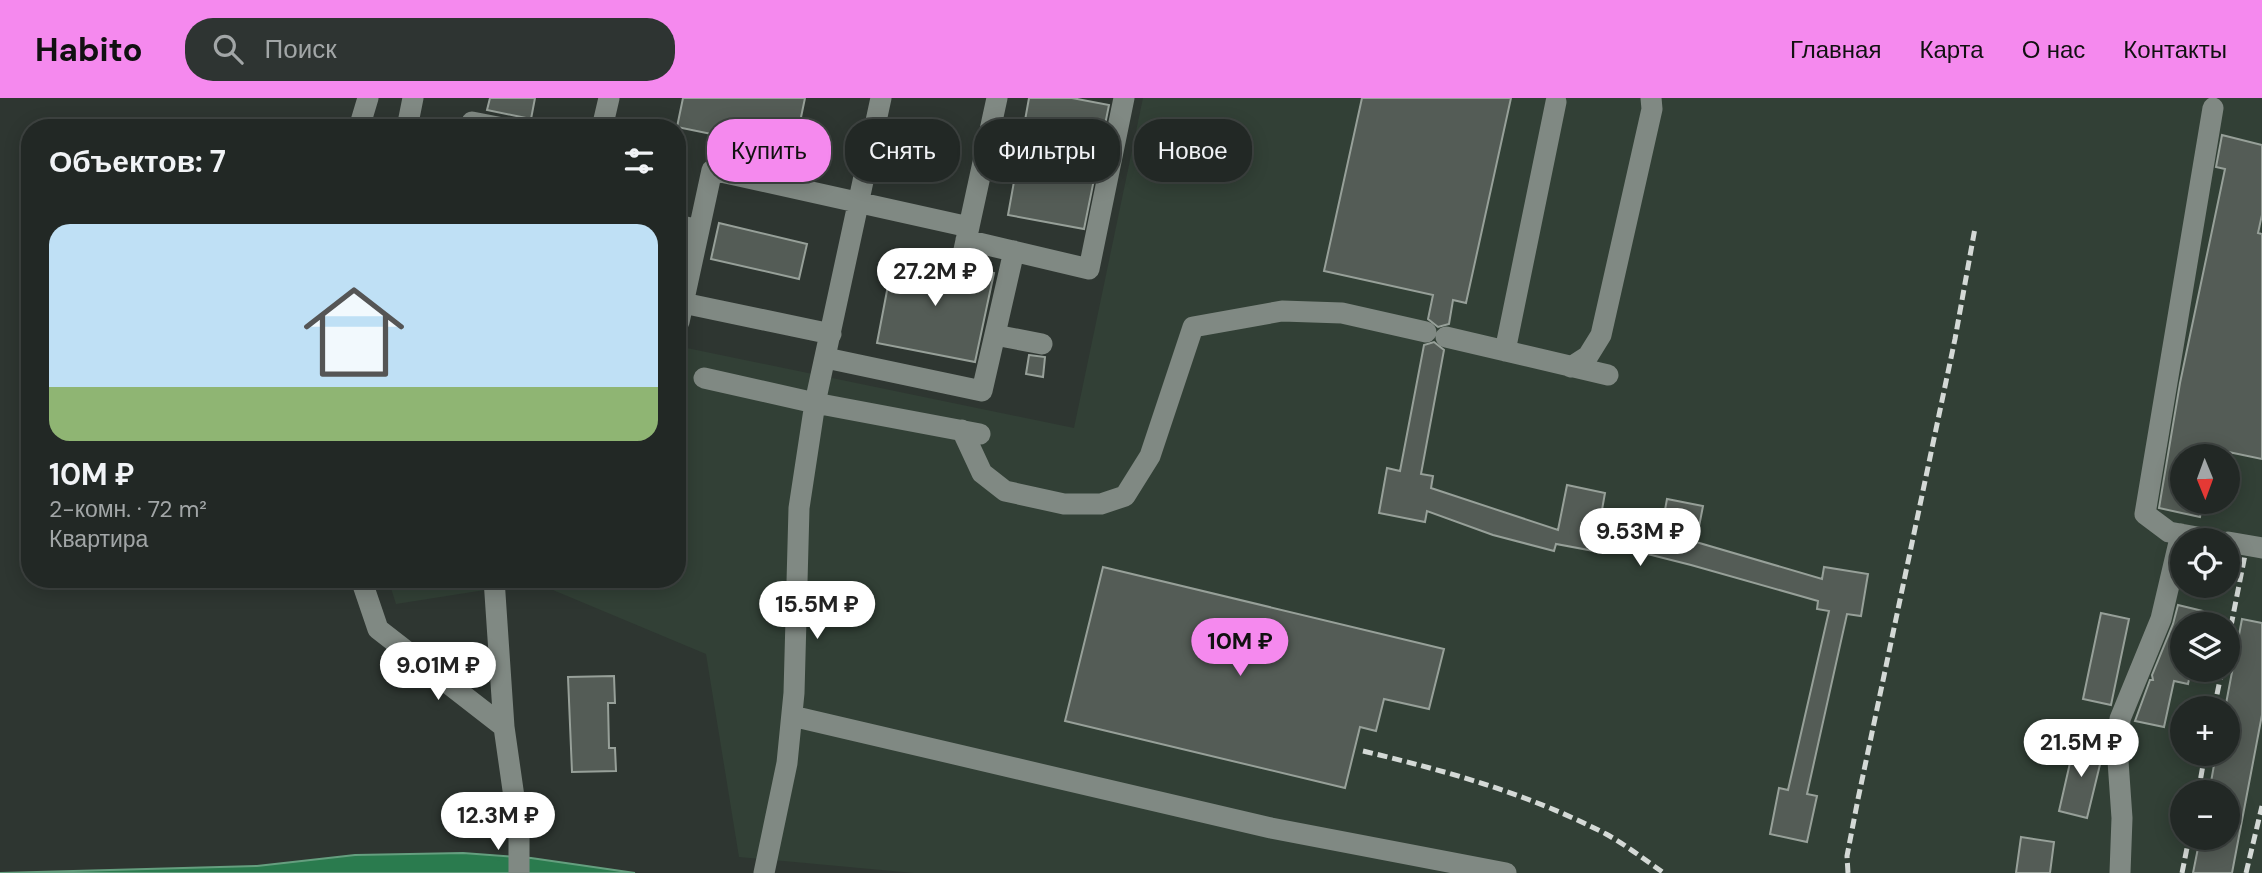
<!DOCTYPE html>
<html lang="ru">
<head>
<meta charset="utf-8">
<style>
  body { margin:0; font-family:"DM Sans",sans-serif; background:#2e3432; color:#f1f3f6; height:100vh; display:flex; flex-direction:column; font-size:26px; white-space:nowrap }
  * { box-sizing:border-box; margin:0 }
  p { font-size:23px; color:#a2a6a7 }
  .icon { flex:none; width:38px; height:38px; fill:none; stroke:currentColor; stroke-width:2; stroke-linecap:round; stroke-linejoin:round }
  .map { position:relative; flex:1; overflow:hidden }
  .drawer { position:absolute; left:21px; top:21px; width:665px; height:469px; display:flex; flex-direction:column; background:#222825; border-radius:28px; box-shadow:0 4px 18px #0003,0 0 0 2px #3f4442 }
  .drawer>* { flex:none }
  .hud { position:absolute; left:707px; top:21px; width:665px; height:63px; display:flex; gap:14px }
  .needle { width:46px; rotate:179deg }
  .buttons { position:absolute; left:2170px; top:346px; display:grid; gap:14px }
  .buttons a { display:grid; place-items:center; width:70px; height:70px; border-radius:50%; background:#222825; box-shadow:0 4px 18px #0003,0 0 0 2px #3f4442; font-size:35px }
  .price { position:absolute; translate:-50% -60px; padding:0 16px; border-radius:24px; background:#fff; color:#222; font-size:23px; line-height:46px; filter:drop-shadow(0 2px 4px #0008) }
  .price::after { content:''; position:absolute; left:50%; top:42px; width:21px; height:16px; margin-left:-10px; background:inherit; clip-path:polygon(0 0,100% 0,50% 100%) }
  .price.active { background:#f589ee; color:#111 }
  ul { padding:0; list-style:none }
  li { display:grid; align-content:center; gap:14px; height:371px; padding:0 28px }
  li+li { border-top:2px solid #3f4442 }
  li span { display:grid; place-items:center; height:217px; border-radius:21px; color:#555 }
  li>.icon { margin-inline-start:auto }
  span .icon { width:126px; height:126px; fill:#fffc; stroke-width:1 }
  li b { font-size:30px }
  h2 { display:flex; justify-content:space-between; align-items:center; height:84px; padding:0 28px; font-size:30px }
  .pill { padding:0 24px; border-radius:28px; background:#222825; box-shadow:0 4px 18px #0003,0 0 0 2px #3f4442; font-size:24px; line-height:63px }
  .pill.active { background:#f589ee; color:#111 }
  header { display:flex; align-items:center; gap:42px; box-sizing:border-box; height:98px; padding:0 35px; background:#f589ee; color:#111 }
  header strong { font-size:33px }
  nav { display:flex; gap:38px; margin-inline-start:auto; font-size:24px }
  .search { width:490px; height:63px; background:#2e3432; display:flex; align-items:center; gap:18px; box-sizing:border-box; padding:0 24px; border-radius:28px; color:#a2a6a7; font-size:26px }
  .map>svg:first-child { display:block }
  .built { fill:#324036; fill-rule:evenodd }
  .water { fill:#2a7b4e; stroke:#659f7f; stroke-width:2 }
  .building { fill:#545c56; stroke:#97a099; stroke-width:2 }
  .lines { fill:none; stroke-linecap:round; stroke-linejoin:round }
  .minor { stroke:#808983; stroke-width:21 }
  .rail { stroke:#d4d9d6; stroke-width:5; stroke-dasharray:10 5; stroke-linecap:butt }
</style>
</head>
<body>
<header>
<strong>Habito</strong>
<div class="search"><svg class="icon" aria-label="search" viewBox="0 0 24 24"><circle cx="10" cy="10" r="6"/><path d="M15 15l6 6"/></svg>Поиск</div>
<nav><a>Главная</a><a>Карта</a><a>О нас</a><a>Контакты</a></nav>
</header>
<div class="map">
<svg width="2262" height="775" viewBox="0 0 2262 775">
  <rect width="100%" height="100%" fill="#2e3631"/>
  <path class="built" d="M1143,0h1119v775h-1348l-175,-16 -33,-203 -177,-74 -12,5 -121,19 -8,-25h289v-233l397,82zM2182,359h46v45h-46zM2182,443h46v45h-46zM2182,527h46v45h-46zM2182,611h46v45h-46zM2182,695h46v45h-46z"/>
  <path class="water" d="M463,755l68,5 104,15h-635l257,-7 98,-11z"/>
  <path class="building" d="M490,0h45l-4,21 -44,-9z
    M683,0h122l-11,53 -117,-24z
    M1029,0h43l37,7 -25,124 -76,-14z
    M1362,0h149l-45,205 -13,-3 -4,24 -11,3 -10,-8 5,-24 -109,-24z
    M2222,37l40,10v70l-4,18 4,1v225l-48,-10 -2,8h-30v45h21l-3,15 -41,-9 21,-125 45,-214 -9,-2z
    M719,125l88,21 -8,35 -88,-20z
    M894,156l56,10 10,8 11,-4 23,5 -19,89 -98,-19z
    M1434,244l10,8 -23,124 12,2 -2,12 127,42 9,-45 38,8 -5,28 60,16 7,-38 36,7 -7,36 126,37 2,-12 44,7 -7,42 -14,-2 -40,180 10,2 -10,46 -37,-8 9,-46 9,2 41,-179 -12,-2 1,-8 -127,-36 -95,-24 -2,10 -38,-7 -2,7 -61,-16 -66,-24 -2,11 -46,-9 8,-45 13,3 24,-126z
    M1029,257l16,2 -2,20 -17,-3z
    M1103,469l341,82 -15,60 -45,-10 -8,32 -16,-4 -15,61 -280,-67z
    M2178,507l25,6 -3,14h-18v45h9l-3,14 -14,-3 -10,46 -29,-6 15,-41h3l-1,-5 21,-51z
    M2101,515l28,6 -18,86 -28,-6z
    M2242,521l20,4v92l-30,158h-39l7,-35h28v-45h-19l7,-39h12v-45h-3z
    M614,578l1,27h-7l1,45h6l1,23 -44,1 -4,-95z
    M2075,643l29,7 -17,70 -28,-7z
    M2021,739l33,5 -4,31h-34z"/>
  <g class="lines">
    <path class="minor" d="M2213,10l-68,406 24,18 51,9
      M472,24l31,6
      M359,30l9,-30
      M407,30l6,-30
      M602,30l7,-30
      M677,127l22,5
      M966,142l123,29 35,-171
      M962,161l35,-161
      M683,205l148,31
      M679,224l33,-152 257,57
      M995,237l47,9
      M1446,239l162,38
      M1505,253l51,-249
      M826,260l156,33 32,-140
      M1571,269l17,-11 13,-21 51,-226 -1,-11
      M704,280l111,25 165,31
      M962,332l20,43 23,18 59,13h37l24,-8 25,-40 43,-129 89,-16 60,2 84,19
      M2228,444l34,6
      M361,481l17,50 126,98 15,105v41
      M494,481l10,148
      M792,618l479,112 235,45
      M764,775l23,-110 7,-70 5,-185 16,-105 66,-305
      M2120,775l2,-55 -4,-57 2,-42 41,-100 20,-85"/>
    <path class="rail" d="M2228,543l17,-86
      M2214,611l8,-39
      M1363,653c84,20 166,43 243,83 20,11 39,26 58,39
      M2198,695l7,-39
      M1848,775l-1,-17 11,-57 97,-460 20,-111
      M2182,775l7,-35
      M2246,775l16,-67"/>
  </g>
</svg>
<div class="buttons">
<a><svg class="needle" viewBox="-14 -14 28 28"><path d="M0-13l5 13h-10z" fill="#e53935"/><path d="M0 13l5-13h-10z" fill="#a2a6a7"/></svg></a>
<a><svg class="icon" aria-label="locate" viewBox="0 0 24 24"><circle cx="12" cy="12" r="6"/><path d="M12 2v4M12 18v4M2 12h4M18 12h4"/></svg></a>
<a><svg class="icon" aria-label="layers" viewBox="0 0 24 24"><path d="M12 4l9 5-9 5-9-5zM3 14l9 5 9-5"/></svg></a>
<a>+</a>
<a>−</a>
</div>
<b class="price" style="left:935px;top:210px">27.2M ₽</b>
<b class="price" style="left:1640px;top:470px">9.53M ₽</b>
<b class="price" style="left:817px;top:543px">15.5M ₽</b>
<b class="price active" style="left:1240px;top:580px">10M ₽</b>
<b class="price" style="left:438px;top:604px">9.01M ₽</b>
<b class="price" style="left:2081px;top:681px">21.5M ₽</b>
<b class="price" style="left:498px;top:754px">12.3M ₽</b>
<div class="hud">
<a class="pill active">Купить</a>
<a class="pill">Снять</a>
<a class="pill">Фильтры</a>
<a class="pill">Новое</a>
</div>
<section class="drawer">
<h2>Объектов: 7<svg class="icon" aria-label="filters" viewBox="0 0 24 24"><path d="M4 7h16M4 17h16"/><circle cx="9" cy="7" r="2"/><circle cx="15" cy="17" r="2"/></svg></h2>
<ul>
<li><span style="background:linear-gradient(#bfe0f5 75%,#8fb573 0)"><svg class="icon" aria-label="home" viewBox="0 0 24 24"><path d="M3 11l9-7 9 7M6 9v11h12V9"/></svg></span><div><b>10M ₽</b><p>2-комн. · 72 m²</p><p>Квартира</p></div></li>
</ul>
</section>
</div>
</body>
</html>
